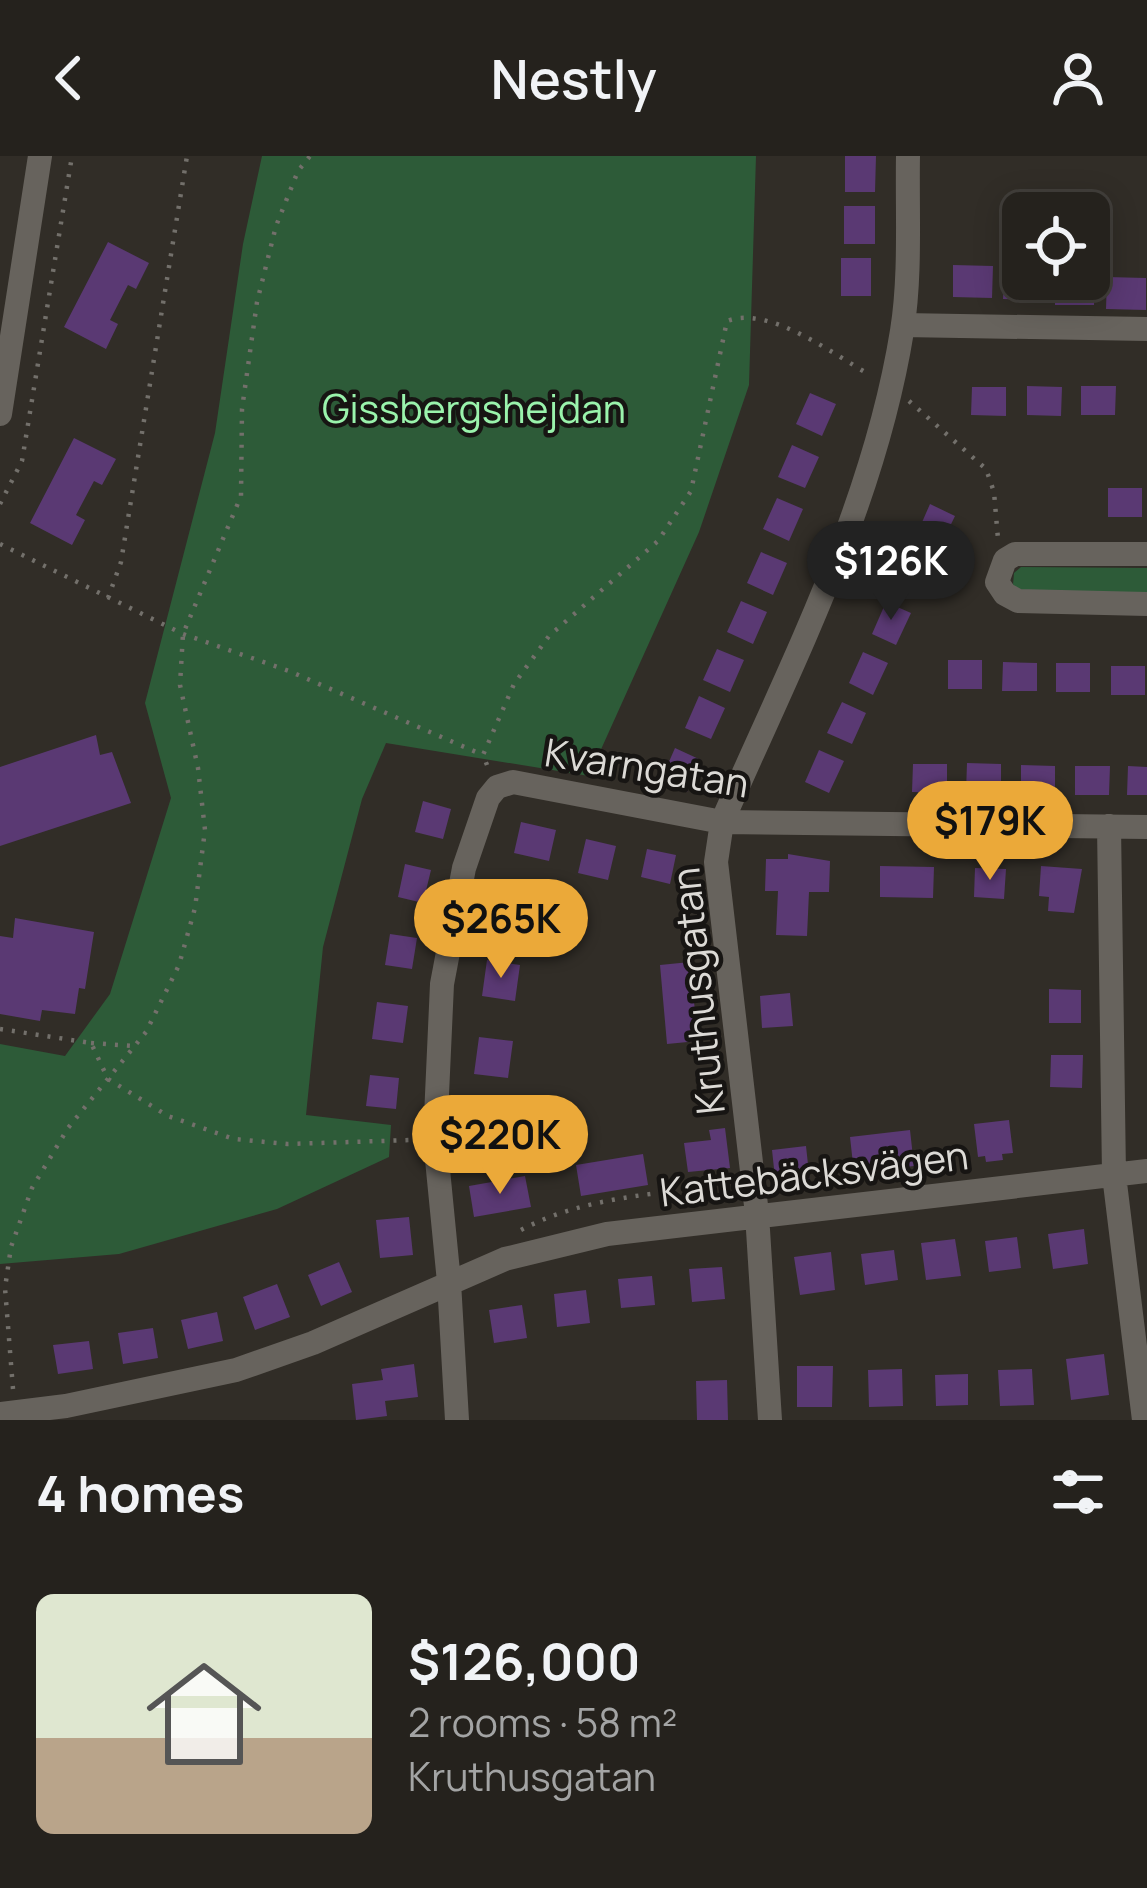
<!DOCTYPE html>
<html lang="en">
<head>
<meta charset="utf-8">
<style>
  body { margin:0; font-family:Manrope,sans-serif; background:#312f2a; color:#f1f3f6; height:100vh; display:flex; flex-direction:column; font-size:45px; white-space:nowrap }
  * { box-sizing:border-box; margin:0 }
  p { font-size:39px; color:#a3a4a4 }
  .icon { flex:none; width:66px; height:66px; fill:none; stroke:currentColor; stroke-width:2; stroke-linecap:round; stroke-linejoin:round }
  .map { position:relative; height:1264px; overflow:hidden }
  .sheet { display:flex; flex-direction:column; background:#25221d; flex:1 }
  .sheet>* { flex:none }
  .fabs { position:absolute; left:1002px; top:36px; display:grid; gap:24px }
  .fabs a { display:grid; place-items:center; width:108px; height:108px; border-radius:18px; background:#25221d; box-shadow:0 6px 30px #0003,0 0 0 3px #423f3b; font-size:60px }
  .price { position:absolute; translate:-50% -102px; padding:0 27px; border-radius:42px; background:#eba939; color:#111; font-size:39px; line-height:78px; filter:drop-shadow(0 3px 6px #0008) }
  .price::after { content:''; position:absolute; left:50%; top:72px; width:36px; height:27px; margin-left:-18px; background:inherit; clip-path:polygon(0 0,100% 0,50% 100%) }
  .price.on { background:#222; color:#fff }
  ul { padding:0; list-style:none }
  li { display:flex; align-items:center; gap:36px; height:300px; padding:0 36px }
  li span { display:grid; place-items:center; flex:none; width:336px; height:240px; border-radius:18px; color:#555 }
  li>.icon { margin-inline-start:auto }
  span .icon { width:144px; height:144px; fill:#fffc; stroke-width:1 }
  li b { font-size:51px }
  h2 { display:flex; justify-content:space-between; align-items:center; height:144px; padding:0 36px; font-size:51px }
  header { display:flex; justify-content:space-between; align-items:center; height:156px; padding:0 36px; background:#25221d; font-size:54px; font-weight:600 }
  .map>svg:first-child { display:block }
  .green { fill:#2d5b38 }
  .building { fill:#5a3973 }
  .lines { fill:none; stroke-linecap:round; stroke-linejoin:round }
  .path { stroke:#73706b; stroke-width:4.5; stroke-dasharray:3 9; stroke-linecap:butt }
  .minor { stroke:#67635d; stroke-width:24 }
  .labels { text-anchor:middle; dominant-baseline:central; stroke-width:9; stroke-linejoin:round; paint-order:stroke }
  .park-label { font-size:39px; fill:#9af3ac; stroke:#171513 }
  .street-label { font-size:39px; fill:#dcdad6; stroke:#171513 }
</style>
</head>
<body>
<header><svg class="icon" aria-label="back" viewBox="0 0 24 24"><path d="M15 5l-7 7 7 7"/></svg>Nestly<svg class="icon" aria-label="person" viewBox="0 0 24 24"><circle cx="12" cy="8" r="4"/><path d="M4 21q1-7 8-7t8 7"/></svg></header>
<div class="map">
<svg width="1147" height="1264" viewBox="0 0 1147 1264">
  <rect width="100%" height="100%" fill="#312d27"/>
  <path class="green" d="M262,0h494l-7,229 -50,147 -110,244 -203,-33 -24,56 -39,148 -17,168 85,10 -2,32 -112,52 -158,45 -119,10v-220l65,12 45,-62 61,-196 -26,-95 70,-270 28,-189z
    M1021,411l126,1v26l-128,-1 -6,-8 1,-12z"/>
  <path class="building" d="M845,0h31l-1,36h-30z
    M844,50h31v38h-31z
    M108,86l41,21 -13,26 -8,-4 -18,35 8,4 -12,25 -42,-22z
    M841,102h30v38h-30z
    M953,109l40,1 -1,32 -39,-1z
    M1005,112h18v11h21l-1,21 -40,-1z
    M1089,118h6l-1,31h-39v-26h34z
    M1107,121l39,1v32l-40,-1z
    M1027,230l35,1 -1,29 -34,-1z
    M1081,230h35l-1,29h-34z
    M972,231h34v29l-35,-1z
    M810,237l26,11 -14,32 -26,-12z
    M74,282l42,21 -14,26 -8,-4 -18,34 9,5 -13,25 -42,-22z
    M792,289l27,12 -14,31 -27,-11z
    M1108,332h34v29h-34z
    M777,342l26,11 -14,32 -26,-12z
    M930,348l25,12 -15,31 -24,-11z
    M761,396l26,11 -14,32 -26,-12z
    M909,398l25,11 -15,32 -24,-11z
    M741,445l26,11 -14,32 -26,-12z
    M886,446l25,11 -15,32 -24,-11z
    M717,493l27,11 -14,32 -27,-12z
    M863,496l25,11 -15,32 -24,-12z
    M948,504h34v29h-34z
    M1003,506l34,1v28h-35z
    M1056,507h34v29h-34z
    M1111,510h34v29h-34z
    M699,540l26,12 -14,31 -26,-11z
    M842,546l24,11 -14,31 -25,-11z
    M96,579l4,20 12,-3 19,51 -131,43v-79z
    M675,592l26,12 -14,32 -26,-12z
    M819,594l25,11 -15,32 -24,-11z
    M967,607l34,1v29l-35,-1z
    M913,608h34v29l-35,-1z
    M1021,609l34,1v29l-34,-1z
    M1075,610h35l-1,29h-34z
    M1128,610l19,1v28h-20z
    M423,645l28,8 -8,30 -28,-7z
    M521,666l35,8 -7,31 -35,-8z
    M586,683l30,7 -8,34 -30,-7z
    M647,693l29,6 -6,29 -29,-7z
    M788,698l42,7 -1,31h-20l-2,44 -31,-1 2,-44h-13l1,-32h22z
    M405,708l26,6 -8,33 -25,-6z
    M880,710l54,1 -1,31 -53,-1z
    M1041,710l41,3 -8,44 -26,-2 1,-14 -10,-1z
    M975,712l31,1 -2,30 -30,-2z
    M494,724l29,8 -9,38 -29,-7z
    M15,762l79,14 -9,57 -6,-1 -4,26 -33,-4 -2,11 -40,-7v-78l13,2z
    M390,778l27,4 -5,31 -27,-4z
    M487,804l33,5 -5,36 -33,-5z
    M690,806l8,79 -31,3 -7,-79z
    M1049,833l32,1v33h-32z
    M790,837l3,33 -31,2 -2,-32z
    M377,846l31,4 -5,37 -31,-4z
    M479,881l34,4 -5,37 -34,-4z
    M1051,899h32l-1,33 -32,-1z
    M370,919l29,3 -3,31 -30,-3z
    M1009,964l4,33 -11,1 1,6 -17,2 -1,-6 -7,1 -4,-33z
    M725,972l5,40 -42,4 -4,-29 27,-3 -2,-10z
    M910,974l4,36 -60,7 -4,-36z
    M806,990l4,37 -34,4 -4,-37z
    M643,998l5,31 -67,11 -5,-31z
    M525,1020l6,31 -57,10 -5,-31z
    M409,1061l4,38 -33,3 -4,-38z
    M1084,1073l4,35 -35,5 -5,-35z
    M1017,1081l4,31 -32,4 -4,-31z
    M955,1083l6,37 -35,4 -5,-37z
    M894,1094l4,30 -33,5 -4,-31z
    M831,1096l4,38 -35,5 -6,-38z
    M339,1106l13,30 -31,14 -13,-31z
    M722,1111l3,32 -33,3 -3,-33z
    M652,1120l3,29 -34,3 -3,-29z
    M277,1128l13,33 -35,13 -12,-33z
    M586,1134l4,33 -33,4 -3,-33z
    M522,1149l5,33 -33,5 -5,-33z
    M217,1156l6,29 -35,8 -7,-29z
    M153,1172l5,30 -35,6 -5,-31z
    M89,1185l4,28 -35,5 -5,-29z
    M1104,1198l5,41 -38,5 -5,-41z
    M414,1208l4,33 -33,4 2,15 -31,4 -4,-36 31,-4 -2,-11z
    M797,1210h36l-1,41h-35z
    M902,1213l1,37 -34,1 -1,-37z
    M1032,1213l2,36 -34,1 -2,-36z
    M968,1218v31l-32,1 -1,-31z
    M727,1224l1,40h-31l-1,-39z"/>
  <g class="lines">
    <path class="path" d="M909,245l77,68 8,23 4,47
      M0,348l22,-43 50,-305
      M0,388l183,90 106,37 194,84
      M108,442l13,-36 66,-406
      M487,609l-4,-10 31,-71 35,-48 109,-95 33,-50 36,-170c42,-16 106,33 143,54
      M0,873l91,14 17,36 60,37 66,23 53,5 125,-4
      M91,887l42,3
      M521,1074c64,-34 139,-36 210,-46
      M13,1233l-8,-101 6,-41 21,-59 36,-60 78,-96 33,-67 16,-57 10,-78 -7,-62 -18,-83 3,-51 58,-138 1,-87 15,-107 19,-76 22,-55 12,-15"/>
    <path class="minor" d="M903,169l244,4
      M0,258l40,-258
      M1147,398h-132l-10,6 -8,22 8,12 13,7 129,3
      M1109,670l5,349 30,245
      M0,1258l66,-8 170,-36 77,-27 192,-84 102,-25 540,-63
      M457,1264l-8,-138 -14,-143 7,-155 22,-116 24,-70 9,-11 16,-5 209,40 425,5
      M770,1264l-13,-206 -41,-352 6,-40c70,-160 152,-317 180,-491 9,-56 5,-118 6,-175"/>
  </g>
  <g class="labels">
    <g class="park-label">
      <text x="474" y="252">Gissbergshejdan</text>
    </g>
    <g class="street-label">
      <text transform="translate(647 611) rotate(9)">Kvarngatan</text>
      <text transform="translate(697 835) rotate(-96)">Kruthusgatan</text>
      <text transform="translate(814 1017) rotate(-7)">Kattebäcksvägen</text>
    </g>
  </g>
</svg>
<div class="fabs">
<a><svg class="icon" aria-label="locate" viewBox="0 0 24 24"><circle cx="12" cy="12" r="6"/><path d="M12 2v4M12 18v4M2 12h4M18 12h4"/></svg></a>
</div>
<b class="price on" style="left:891px;top:467px">$126K</b>
<b class="price" style="left:990px;top:727px">$179K</b>
<b class="price" style="left:501px;top:825px">$265K</b>
<b class="price" style="left:500px;top:1041px">$220K</b>
</div>
<section class="sheet">
<h2>4 homes<svg class="icon" aria-label="filters" viewBox="0 0 24 24"><path d="M4 7h16M4 17h16"/><circle cx="9" cy="7" r="2"/><circle cx="15" cy="17" r="2"/></svg></h2>
<ul>
<li><span style="background:linear-gradient(#dfe7d0 60%,#b9a48a 0)"><svg class="icon" aria-label="home" viewBox="0 0 24 24"><path d="M3 11l9-7 9 7M6 9v11h12V9"/></svg></span><div><b>$126,000</b><p>2 rooms · 58 m²</p><p>Kruthusgatan</p></div></li>
</ul>
</section>
</body>
</html>
